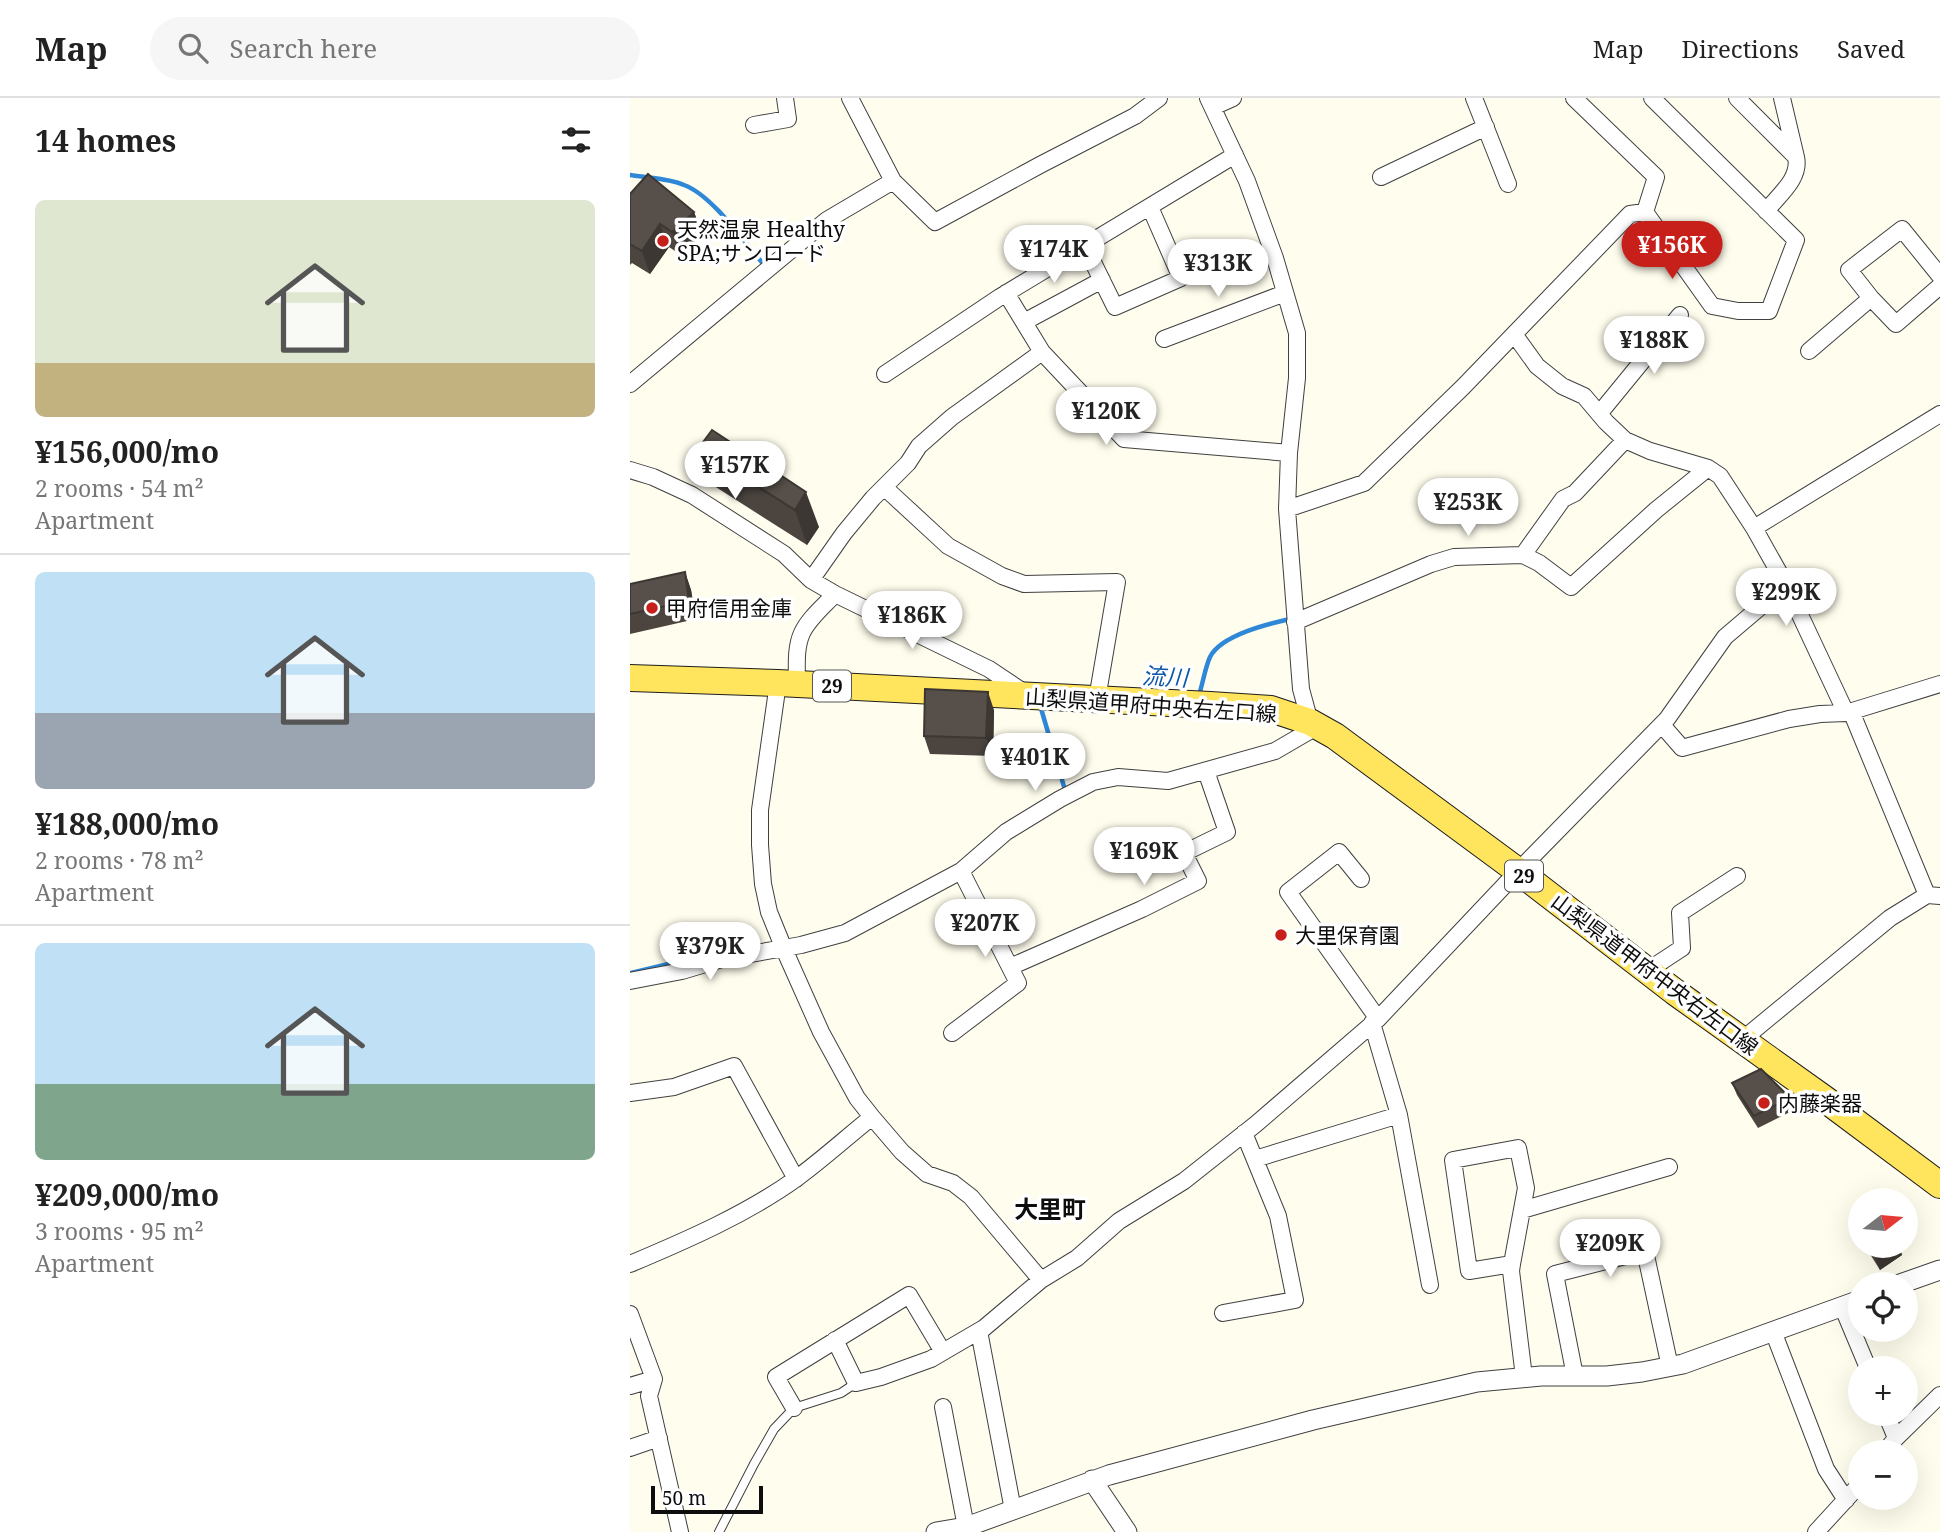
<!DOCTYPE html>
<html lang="en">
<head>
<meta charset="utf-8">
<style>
  body { margin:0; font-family:"Noto Serif","Noto Sans JP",serif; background:#f6f6f6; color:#222; height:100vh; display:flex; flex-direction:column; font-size:26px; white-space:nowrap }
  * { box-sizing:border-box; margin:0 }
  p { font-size:23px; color:#767676 }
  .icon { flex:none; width:38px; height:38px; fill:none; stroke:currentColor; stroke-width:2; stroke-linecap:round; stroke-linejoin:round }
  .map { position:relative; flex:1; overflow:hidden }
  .panel { display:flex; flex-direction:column; background:#fff; width:630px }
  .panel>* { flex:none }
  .needle { width:46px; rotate:74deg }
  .buttons { position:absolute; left:1218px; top:1090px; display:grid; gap:14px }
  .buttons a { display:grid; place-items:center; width:70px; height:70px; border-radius:50%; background:#fff; box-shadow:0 7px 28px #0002; font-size:35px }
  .scale { position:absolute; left:21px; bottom:18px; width:112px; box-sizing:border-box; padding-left:7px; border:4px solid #0d0d0d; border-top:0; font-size:19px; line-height:24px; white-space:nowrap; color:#0d0d0d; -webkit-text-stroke:5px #fff; paint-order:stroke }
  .price { position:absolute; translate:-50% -60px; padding:0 16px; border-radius:24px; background:#fff; color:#222; font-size:23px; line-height:46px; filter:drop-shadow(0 2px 4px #0008) }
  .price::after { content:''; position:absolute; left:50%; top:42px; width:21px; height:16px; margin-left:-10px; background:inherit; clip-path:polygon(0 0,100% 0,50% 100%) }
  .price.on { background:#c7201b; color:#fff }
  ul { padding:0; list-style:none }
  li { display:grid; align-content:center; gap:14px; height:371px; padding:0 35px }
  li+li { border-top:2px solid #e0e0e0 }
  li span { display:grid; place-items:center; height:217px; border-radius:10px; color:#555 }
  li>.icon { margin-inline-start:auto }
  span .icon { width:126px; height:126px; fill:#fffc; stroke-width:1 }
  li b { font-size:30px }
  h2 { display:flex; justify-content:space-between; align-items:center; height:84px; padding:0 35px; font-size:30px }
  header { display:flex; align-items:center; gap:42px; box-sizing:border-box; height:98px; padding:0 35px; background:#fff; border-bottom:2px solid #e0e0e0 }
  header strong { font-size:33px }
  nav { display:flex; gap:38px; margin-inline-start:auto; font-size:24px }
  .search { width:490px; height:63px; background:#f6f6f6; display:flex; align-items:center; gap:18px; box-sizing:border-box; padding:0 24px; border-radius:38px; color:#767676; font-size:26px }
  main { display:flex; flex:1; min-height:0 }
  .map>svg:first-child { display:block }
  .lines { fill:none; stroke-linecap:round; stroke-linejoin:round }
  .stream { stroke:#2f87d7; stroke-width:4.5 }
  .service-casing { stroke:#404040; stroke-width:10 }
  .minor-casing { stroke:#404040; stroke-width:18 }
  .tertiary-casing { stroke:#404040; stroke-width:21 }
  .primary-casing { stroke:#1e1e1e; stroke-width:28 }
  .service { stroke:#fff; stroke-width:8 }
  .minor { stroke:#fff; stroke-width:16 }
  .tertiary { stroke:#fff; stroke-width:19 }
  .primary { stroke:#ffe45d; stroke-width:26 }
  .wall { fill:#4b443f }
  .shaded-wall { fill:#3d3733 }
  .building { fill:#574f49; stroke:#3d3733; stroke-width:2 }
  .poi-dot { fill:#c7201b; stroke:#fff; stroke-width:2.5 }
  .labels { text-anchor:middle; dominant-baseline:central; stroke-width:7; stroke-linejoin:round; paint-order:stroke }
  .shield { fill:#fff; stroke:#565656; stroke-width:2 }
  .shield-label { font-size:19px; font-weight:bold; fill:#0d0d0d }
  .poi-label { font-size:21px; fill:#0d0d0d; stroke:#fff; text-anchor:start }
  .street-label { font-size:21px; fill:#0d0d0d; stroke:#fff }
  .water-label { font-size:23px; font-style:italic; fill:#0d58a8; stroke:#fff }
  .quarter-label { font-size:24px; font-weight:bold; fill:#0d0d0d; stroke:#fff }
</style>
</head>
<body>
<header>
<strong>Map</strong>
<div class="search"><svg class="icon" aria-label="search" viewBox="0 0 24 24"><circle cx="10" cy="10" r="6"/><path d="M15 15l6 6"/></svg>Search here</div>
<nav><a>Map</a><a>Directions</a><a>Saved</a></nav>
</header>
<main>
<section class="panel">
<h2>14 homes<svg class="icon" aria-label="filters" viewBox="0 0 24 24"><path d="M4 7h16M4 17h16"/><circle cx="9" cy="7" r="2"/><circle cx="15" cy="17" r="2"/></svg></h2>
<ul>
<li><span style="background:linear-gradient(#dfe7d0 75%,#c2b280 0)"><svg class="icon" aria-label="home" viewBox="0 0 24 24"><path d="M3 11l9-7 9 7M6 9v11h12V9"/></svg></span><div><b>¥156,000/mo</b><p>2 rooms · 54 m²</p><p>Apartment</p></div></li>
<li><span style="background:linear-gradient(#bfe0f5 65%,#9aa5b1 0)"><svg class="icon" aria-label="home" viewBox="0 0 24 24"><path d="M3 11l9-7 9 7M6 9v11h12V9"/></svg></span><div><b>¥188,000/mo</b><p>2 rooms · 78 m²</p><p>Apartment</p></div></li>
<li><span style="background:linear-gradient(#bfe0f5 65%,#7fa58c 0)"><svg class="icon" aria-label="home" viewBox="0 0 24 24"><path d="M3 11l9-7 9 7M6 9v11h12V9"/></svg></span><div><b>¥209,000/mo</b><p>3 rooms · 95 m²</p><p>Apartment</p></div></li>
</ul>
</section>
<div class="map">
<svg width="1310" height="1434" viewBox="0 0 1310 1434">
  <rect width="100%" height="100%" fill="#fffded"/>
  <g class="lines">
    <path class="stream" d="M0,77c17,3 38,3 54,10 28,10 61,58 81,81
      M567,597h2c4,-12 6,-27 11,-38 11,-22 58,-33 80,-38v-2
      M410,607l25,85
      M1,875l83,-20"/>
    <g class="service-casing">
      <path id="service" d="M89,1434l35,-68 20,-35 20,-21 47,-15 15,-10"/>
    </g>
    <g class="minor-casing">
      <path id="minor" d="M220,0l43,83
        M578,0l39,83 28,77 22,75v45l-8,75 -2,56 14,180 9,33
        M844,0l34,86
        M944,0l82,79 -11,35 67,94 26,5h31l27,-71 -144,-142
        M1107,0l59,59c5,21 -17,38 -30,54
        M1152,0l14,59
        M583,9l20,-9
        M124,27l34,-6 -3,-21
        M751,79l105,-50
        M455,148l30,61 66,-29 -31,-71
        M376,195l36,59 82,87 165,14
        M1241,200l-22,-28 53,-41 38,47
        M394,224l78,-42
        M884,236l23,32 25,20 22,10 22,26 19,18 25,11 58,17 12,8 34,52 32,57 60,128
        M534,241l121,-46
        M1179,253l62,-53 25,26 44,-38
        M255,276l115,-77 235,-142
        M0,286l197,-164 66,-39 42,41 105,-57 95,-49 24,-18
        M969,316l81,-99
        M0,372l23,7 39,18 92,59 27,26 24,14 154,75 39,26
        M254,389l64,59 54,30 22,8 93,-2 -20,117
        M657,411l77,-26 99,-96 167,-173 15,-2
        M1124,430l186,-114
        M893,457l16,8 32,24 85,-77 52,-42
        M181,482l33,-47 29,-35 35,-35 11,-17 33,-29 90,-65
        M665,524l136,-58 23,-7 69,-2 40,-56 12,-6 50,-53
        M148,585l-18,127v35l3,39 6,28 15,37 37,83 36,66 15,19 30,35 25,22 26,9 18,14 70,83
        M167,586c0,-16 -2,-36 5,-51 7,-15 22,-27 33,-39
        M1221,613l76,184
        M1032,627l20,23 107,-29 31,-5 26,-1 94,-29
        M731,781l-22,-27 -51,40 90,127
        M380,869l132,-58 56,-28 -14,-28 43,-21 -21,-61
        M1017,873l35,-23 -2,-35 57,-37
        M0,883l52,-10 40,-12 79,-14 44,-12 116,-62 45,-39 54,-33 33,-17 25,-5 50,4 107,-30 43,-25
        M742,925l27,92 31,170
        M322,935l66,-50 -57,-112
        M1112,942l148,-122 37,-23 13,1
        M0,995l44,-6 60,-21 62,113
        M625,1061l144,-44
        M892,1112l147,-43
        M0,1166c57,-24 117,-50 167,-86 26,-19 50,-41 75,-61
        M882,1166l-43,7 -16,-111 65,-12 8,40 -14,76 -1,7 13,106
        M1212,1208l26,62
        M593,1215l72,-13 -17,-84 -34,-83
        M0,1216l24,65 -5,17 31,136
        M349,1233l34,179
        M1143,1233l53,138 20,31
        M205,1242l21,43 25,-6 50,-18 53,-31 57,-48 36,-22 42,-37 65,-40 72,-57 122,-105 140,-148 149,-152 58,-82 61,-52
        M945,1278l-20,-102 90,-23 25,116
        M0,1288l24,-7
        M313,1309l23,120
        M164,1310l-18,-31 133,-82 34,57
        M1256,1316l10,24
        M0,1350l29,-10
        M1255,1354l11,-14 44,-43
        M1186,1434l44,-48"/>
    </g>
    <g class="tertiary-casing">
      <path id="tertiary" d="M1270,1186l40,-14
        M462,1382l35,52
        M306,1434l30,-5 143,-52 204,-55 164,-38 64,-6h66l35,-4 41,-8 177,-64"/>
    </g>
    <g class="primary-casing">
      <path id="primary" d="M0,580l148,5 432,22 61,4 39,13 25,14 183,135 157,121 151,108 114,85"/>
    </g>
    <use href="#service" class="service"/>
    <use href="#minor" class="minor"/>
    <use href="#tertiary" class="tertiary"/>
    <use href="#primary" class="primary"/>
  </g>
  <path class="wall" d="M0,96l64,18 9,24 -22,19 -12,-8 -19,27 -18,-11 -2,2z
    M82,332l107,97 -12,18 -96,-61 -13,-35z
    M55,474l6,18 5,29 -66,15v-50z
    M364,612l-1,46 -63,-2 -6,-18z
    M1102,985l58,15 4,12 -36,18 -21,-33z
    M1230,1115v26l-8,-20z
    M1235,1148h34l3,9 -22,15z"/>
  <path class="shaded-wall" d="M64,114l9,24 -22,19 -9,-23z
    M30,126l9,23 -19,27 -8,-23z
    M176,394l13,35 -12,18 -12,-35z
    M55,474l6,18 5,29 -7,-18z
    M358,594l6,18 -1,46 -7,-18z
    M1252,1148h17l3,9 -22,15 -7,-18z"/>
  <path class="building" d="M18,76l46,38 -22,20 -12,-8 -18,27 -12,-7v-50z
    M82,332l94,62 -11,18 -97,-61z
    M55,474l4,29 -59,13v-30z
    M295,591l63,3 -2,46 -62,-2z
    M1131,971l29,29 -36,18 -22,-33z
    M1230,1115v19l-8,-13z
    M1239,1148h13l-9,6z"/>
  <g class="poi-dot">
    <circle cx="33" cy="143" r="7"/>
    <circle cx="22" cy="510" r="7"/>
    <circle cx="651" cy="837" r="7"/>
    <circle cx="1134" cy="1005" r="7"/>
  </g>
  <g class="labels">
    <g class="shield">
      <rect x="183" y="572.5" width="38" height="31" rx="5"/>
      <rect x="875" y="762.5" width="38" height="31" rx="5"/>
    </g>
    <g class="shield-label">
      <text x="202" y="588">29</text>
      <text x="894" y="778">29</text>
    </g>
    <g class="poi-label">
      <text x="47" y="131">天然温泉 Healthy<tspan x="47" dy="24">SPA;サンロード</tspan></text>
      <text x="36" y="510">甲府信用金庫</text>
      <text x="665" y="837">大里保育園</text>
      <text x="1148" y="1005">内藤楽器</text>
    </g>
    <g class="street-label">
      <text transform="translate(521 607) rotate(4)">山梨県道甲府中央右左口線</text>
      <text transform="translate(1025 876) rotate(37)">山梨県道甲府中央右左口線</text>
    </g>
    <g class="water-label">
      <text transform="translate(535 578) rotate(3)">流川</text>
    </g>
    <g class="quarter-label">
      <text x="420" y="1110">大里町</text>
    </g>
  </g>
</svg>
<div class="buttons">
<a><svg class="needle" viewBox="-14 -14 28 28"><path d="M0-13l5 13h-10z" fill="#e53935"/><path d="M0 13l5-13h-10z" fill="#767676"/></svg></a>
<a><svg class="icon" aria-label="locate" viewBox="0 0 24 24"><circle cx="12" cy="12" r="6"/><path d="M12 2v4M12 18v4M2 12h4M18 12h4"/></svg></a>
<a>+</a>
<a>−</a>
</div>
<div class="scale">50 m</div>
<b class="price on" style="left:1042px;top:183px">¥156K</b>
<b class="price" style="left:424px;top:187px">¥174K</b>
<b class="price" style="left:588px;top:201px">¥313K</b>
<b class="price" style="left:1024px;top:278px">¥188K</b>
<b class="price" style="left:476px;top:349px">¥120K</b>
<b class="price" style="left:105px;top:403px">¥157K</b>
<b class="price" style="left:838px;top:440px">¥253K</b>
<b class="price" style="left:1156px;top:530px">¥299K</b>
<b class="price" style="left:282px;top:553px">¥186K</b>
<b class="price" style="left:405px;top:695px">¥401K</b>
<b class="price" style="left:514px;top:789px">¥169K</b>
<b class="price" style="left:355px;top:861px">¥207K</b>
<b class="price" style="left:80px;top:884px">¥379K</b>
<b class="price" style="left:980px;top:1181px">¥209K</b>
</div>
</main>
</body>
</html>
